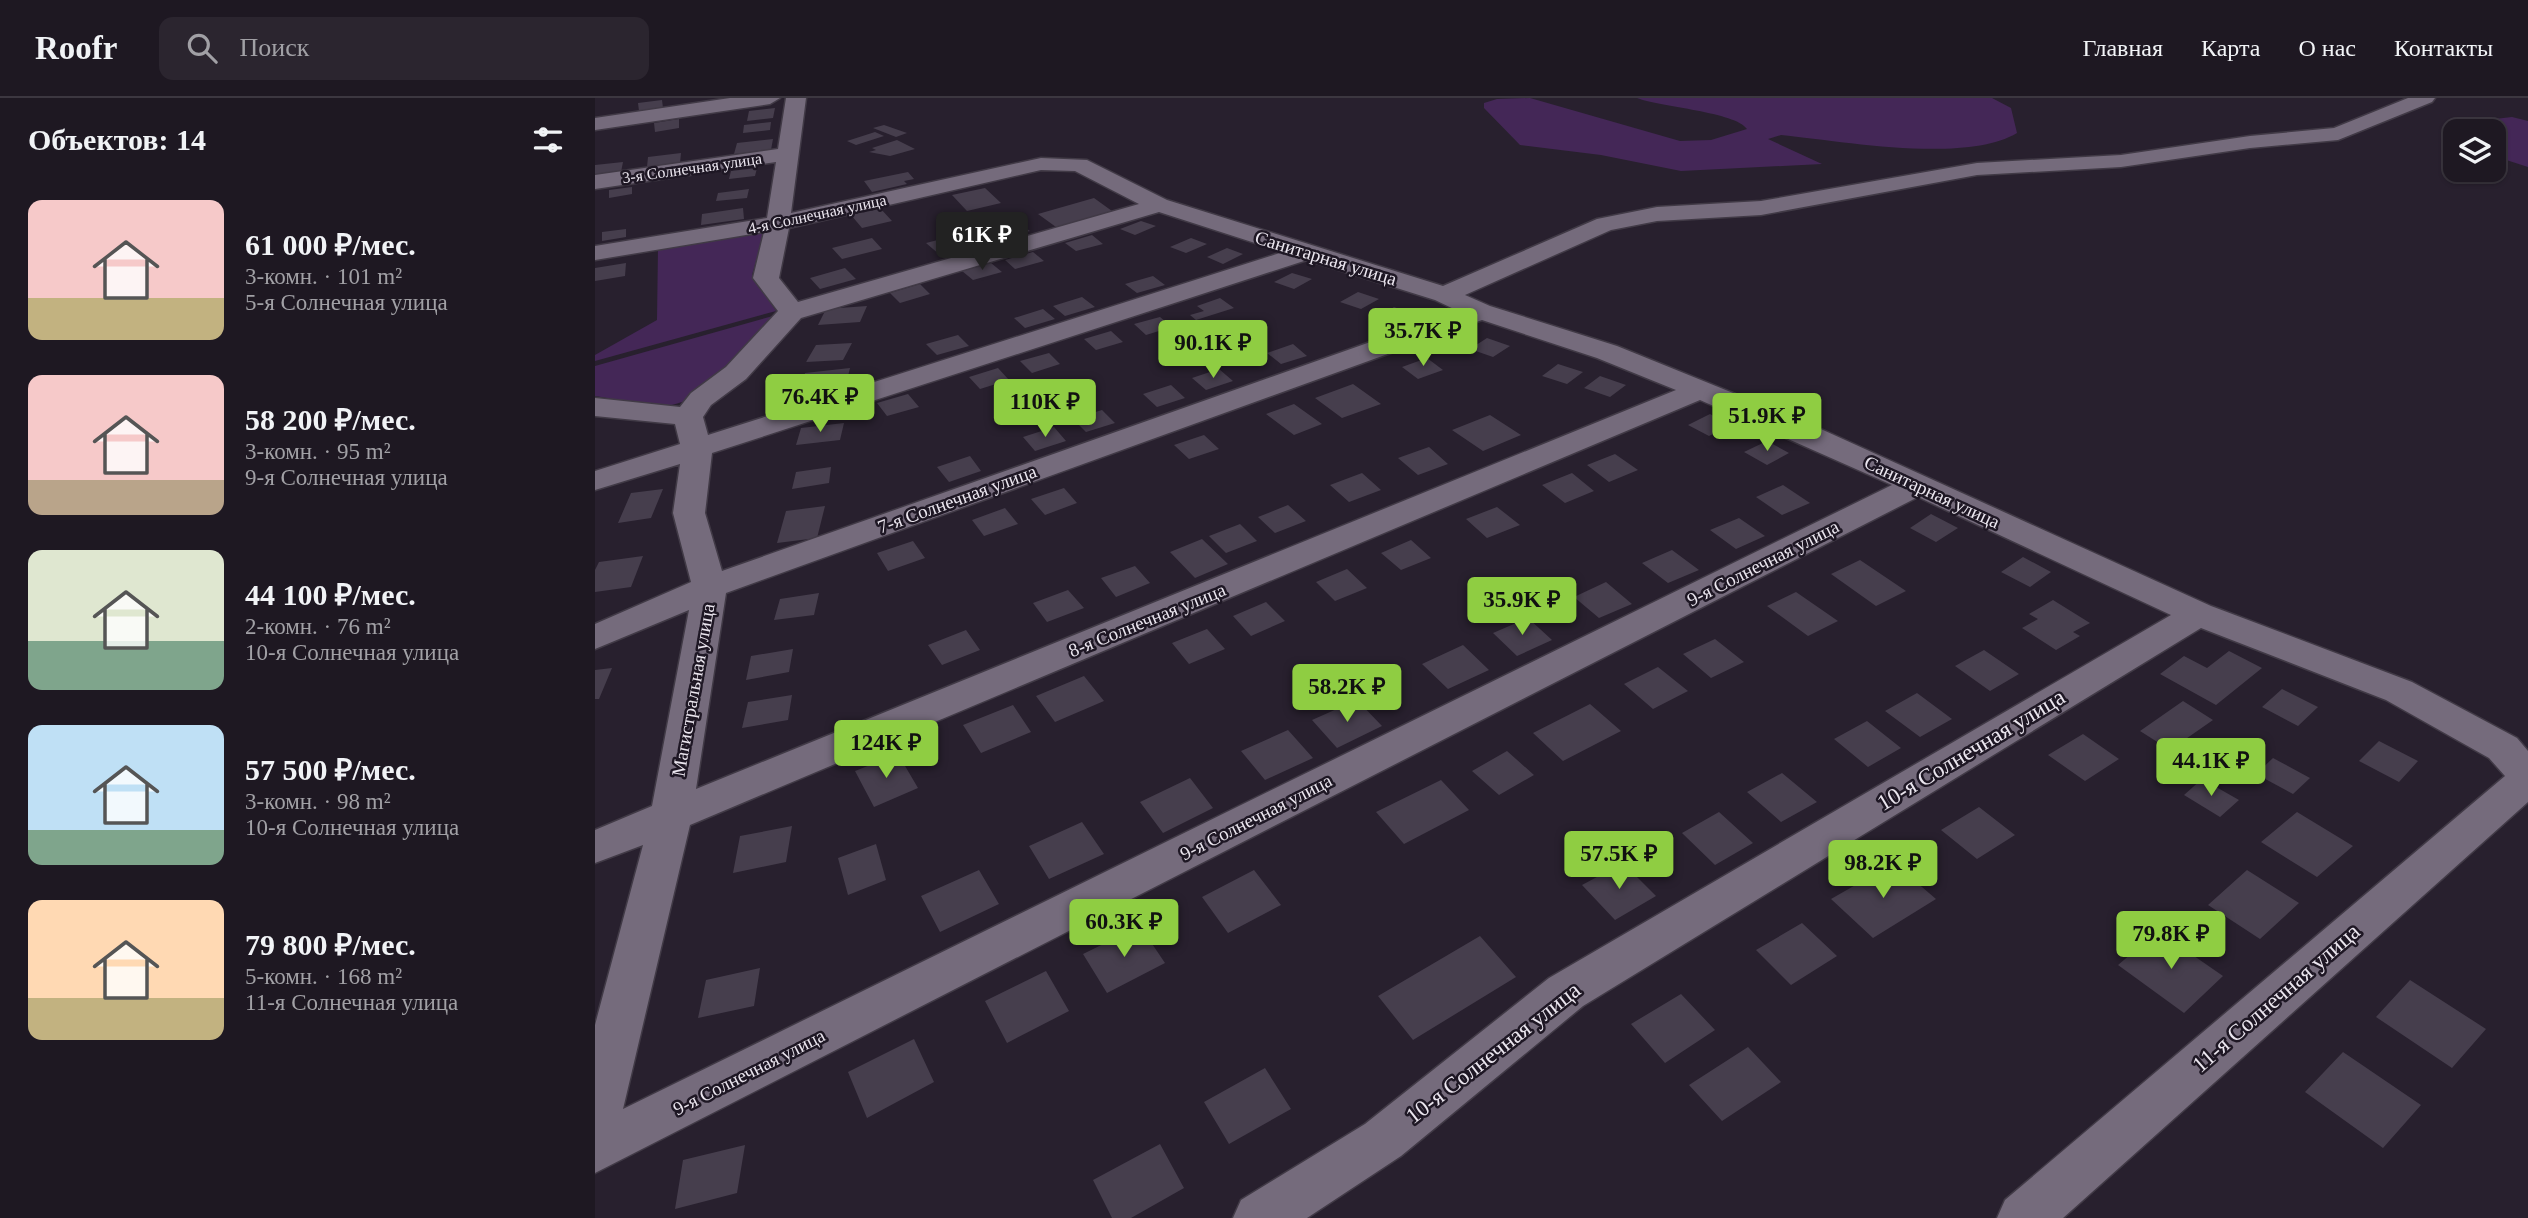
<!DOCTYPE html>
<html lang="ru">
<head>
<meta charset="utf-8">
<style>
  body { margin:0; font-family:"Times New Roman",serif; background:#2b252f; color:#f1f3f6; height:100vh; display:flex; flex-direction:column; font-size:26px; white-space:nowrap }
  * { box-sizing:border-box; margin:0 }
  p { font-size:23px; color:#a1a0a5 }
  .icon { flex:none; width:38px; height:38px; fill:none; stroke:currentColor; stroke-width:2; stroke-linecap:round; stroke-linejoin:round }
  .map { position:relative; flex:1; overflow:hidden }
  .drawer { display:flex; flex-direction:column; background:#1e1822; width:595px }
  .drawer>* { flex:none }
  .controls { position:absolute; left:1848px; top:21px; display:grid; gap:14px }
  .controls a { display:grid; place-items:center; width:63px; height:63px; border-radius:14px; background:#1e1822; box-shadow:0 2px 5px #0004,0 0 0 2px #3c3740; font-size:35px }
  .price { position:absolute; translate:-50% -60px; padding:0 16px; border-radius:7px; background:#8fcd42; color:#111; font-size:23px; line-height:46px; filter:drop-shadow(0 2px 4px #0008) }
  .price::after { content:''; position:absolute; left:50%; top:42px; width:21px; height:16px; margin-left:-10px; background:inherit; clip-path:polygon(0 0,100% 0,50% 100%) }
  .price.current { background:#222; color:#fff }
  ul { padding:0; list-style:none }
  li { display:flex; align-items:center; gap:21px; height:175px; padding:0 28px }
  li span { display:grid; place-items:center; flex:none; width:196px; height:140px; border-radius:14px; color:#555 }
  li>.icon { margin-inline-start:auto }
  span .icon { width:84px; height:84px; fill:#fffc; stroke-width:1 }
  li b { font-size:30px }
  h2 { display:flex; justify-content:space-between; align-items:center; height:84px; padding:0 28px; font-size:30px }
  header { display:flex; align-items:center; gap:42px; box-sizing:border-box; height:98px; padding:0 35px; background:#1e1822; border-bottom:2px solid #3c3740 }
  header strong { font-size:33px }
  nav { display:flex; gap:38px; margin-inline-start:auto; font-size:24px }
  .search { width:490px; height:63px; background:#2b252f; display:flex; align-items:center; gap:18px; box-sizing:border-box; padding:0 24px; border-radius:14px; color:#a1a0a5; font-size:26px }
  main { display:flex; flex:1; min-height:0 }
  .map>svg:first-child { display:block }
  .green { fill:#442757 }
  .building { fill:#463e4d }
  .lines { fill:none; stroke-linecap:round; stroke-linejoin:round }
  .minor-casing { stroke:#413a46; stroke-width:3 }
  .minor { fill:#756b7c; fill-rule:evenodd }
  .labels { text-anchor:middle; dominant-baseline:central; stroke-width:5; stroke-linejoin:round; paint-order:stroke }
  .far-street-label { font-size:16px; fill:#ebe6ef; stroke:#1e1724 }
  .street-label { font-size:19px; fill:#ebe6ef; stroke:#1e1724 }
  .near-street-label { font-size:23px; fill:#ebe6ef; stroke:#1e1724 }
</style>
</head>
<body>
<header>
<strong>Roofr</strong>
<div class="search"><svg class="icon" aria-label="search" viewBox="0 0 24 24"><circle cx="10" cy="10" r="6"/><path d="M15 15l6 6"/></svg>Поиск</div>
<nav><a>Главная</a><a>Карта</a><a>О нас</a><a>Контакты</a></nav>
</header>
<main>
<section class="drawer">
<h2>Объектов: 14<svg class="icon" aria-label="filters" viewBox="0 0 24 24"><path d="M4 7h16M4 17h16"/><circle cx="9" cy="7" r="2"/><circle cx="15" cy="17" r="2"/></svg></h2>
<ul>
<li><span style="background:linear-gradient(#f6c9c9 70%,#c2b280 0)"><svg class="icon" aria-label="home" viewBox="0 0 24 24"><path d="M3 11l9-7 9 7M6 9v11h12V9"/></svg></span><div><b>61 000 ₽/мес.</b><p>3-комн. · 101 m²</p><p>5-я Солнечная улица</p></div></li>
<li><span style="background:linear-gradient(#f6c9c9 75%,#b9a48a 0)"><svg class="icon" aria-label="home" viewBox="0 0 24 24"><path d="M3 11l9-7 9 7M6 9v11h12V9"/></svg></span><div><b>58 200 ₽/мес.</b><p>3-комн. · 95 m²</p><p>9-я Солнечная улица</p></div></li>
<li><span style="background:linear-gradient(#dfe7d0 65%,#7fa58c 0)"><svg class="icon" aria-label="home" viewBox="0 0 24 24"><path d="M3 11l9-7 9 7M6 9v11h12V9"/></svg></span><div><b>44 100 ₽/мес.</b><p>2-комн. · 76 m²</p><p>10-я Солнечная улица</p></div></li>
<li><span style="background:linear-gradient(#bfe0f5 75%,#7fa58c 0)"><svg class="icon" aria-label="home" viewBox="0 0 24 24"><path d="M3 11l9-7 9 7M6 9v11h12V9"/></svg></span><div><b>57 500 ₽/мес.</b><p>3-комн. · 98 m²</p><p>10-я Солнечная улица</p></div></li>
<li><span style="background:linear-gradient(#ffd9b3 70%,#c2b280 0)"><svg class="icon" aria-label="home" viewBox="0 0 24 24"><path d="M3 11l9-7 9 7M6 9v11h12V9"/></svg></span><div><b>79 800 ₽/мес.</b><p>5-комн. · 168 m²</p><p>11-я Солнечная улица</p></div></li>
</ul>
</section>
<div class="map">
<svg width="1933" height="1120" viewBox="0 0 1933 1120">
  <rect width="100%" height="100%" fill="#28202e"/>
  <path class="green" d="M935,0l150,43 31,-1 36,-11c-11,-17 -87,-22 -110,-31h355l19,10 6,25c-52,31 -175,8 -236,2l-13,4 54,25 -141,7 -80,-16 -81,-10 -36,-37v-5l13,-4z
    M1917,19l16,4v46l-34,-11v-25h-31l23,-11z
    M170,132l-13,45 24,36 -181,50v-6l62,-35 1,-72z
    M185,216c-26,29 -73,90 -116,92 -22,1 -47,-7 -69,-10v-30z"/>
  <path class="building" d="M67,2l1,8 -24,3 -1,-8z
    M180,10l-2,10 -26,3 2,-10z
    M84,21v9l-24,4 -1,-9z
    M176,24l-1,8 -27,3 1,-8z
    M289,27l23,8 -11,4 -23,-9z
    M280,34l9,4 -28,9 -9,-4z
    M178,41l-2,11 -37,4 3,-11z
    M302,42l18,9 -25,7 -21,-4 7,-2 -4,-2z
    M86,55l-1,10 -33,4 1,-10z
    M28,64l-2,10 -26,3v-10z
    M162,70l-2,8 -26,3 2,-8z
    M313,74l6,7 -10,2 3,3 -35,8 -8,-11z
    M37,89v7l-23,4v-8z
    M390,90l16,15 -34,8 -15,-16z
    M154,91l-2,9 -31,3 2,-8z
    M499,100l18,13 -56,16 -18,-13z
    M148,110l1,11 -43,6 1,-11z
    M285,110l12,13 -30,7 -11,-13z
    M421,123l14,10 -36,10 -13,-10z
    M546,123l15,5 -21,9 -15,-6z
    M31,131v8l-24,4v-9z
    M370,135l14,11 -39,11 -14,-12z
    M497,137l11,9 -27,7 -11,-8z
    M277,140l10,11 -40,10 -10,-11z
    M596,140l16,6 -21,9 -16,-6z
    M632,150l16,6 -20,10 -16,-7z
    M438,154l11,9 -29,8 -10,-9z
    M31,165l-1,13 -30,5v-13z
    M396,165l11,9 -29,8 -11,-9z
    M250,170l11,11 -36,10 -10,-11z
    M697,175l20,6 -18,10 -20,-7z
    M558,178l12,9 -28,8 -12,-9z
    M325,186l10,10 -30,9 -10,-10z
    M763,194l21,7 -18,10 -21,-7z
    M487,199l13,10 -30,9 -12,-10z
    M625,200l14,10 -38,12 -6,-5 14,-4 -7,-5z
    M272,208l-7,16 -42,3 8,-16z
    M799,209l22,8 -17,10 -22,-7z
    M448,211l12,10 -30,9 -11,-10z
    M565,219l12,10 -26,8 -12,-11z
    M516,233l12,11 -27,8 -12,-11z
    M363,237l11,11 -32,9 -11,-11z
    M892,240l23,8 -17,11 -23,-8z
    M257,245l-9,17 -37,2 10,-17z
    M698,246l14,12 -26,8 -14,-11z
    M454,255l11,11 -28,9 -12,-12z
    M832,260l16,12 -25,9 -16,-12z
    M963,266l25,8 -16,12 -25,-8z
    M255,270l-4,16 -45,6 4,-17z
    M403,270l11,12 -29,9 -11,-12z
    M624,271l14,12 -27,9 -14,-12z
    M1005,278l26,9 -16,12 -26,-9z
    M758,286l28,20 -39,14 -27,-20z
    M576,287l14,13 -28,9 -14,-13z
    M313,296l11,13 -32,9 -10,-13z
    M699,306l28,20 -28,11 -28,-21z
    M507,312l13,13 -29,9 -13,-13z
    M1115,316l21,11 -22,11 -21,-11z
    M895,317l31,20 -38,16 -31,-21z
    M249,325l-4,17 -44,5 5,-17z
    M459,329l12,14 -31,10 -12,-14z
    M609,337l15,14 -30,10 -15,-14z
    M1172,343l22,12 -22,12 -23,-13z
    M834,349l19,17 -30,11 -20,-17z
    M1020,356l23,16 -29,12 -22,-17z
    M375,358l11,15 -32,11 -12,-15z
    M236,369l-2,16 -37,6 4,-17z
    M767,375l19,17 -32,12 -19,-17z
    M977,375l22,18 -29,12 -23,-18z
    M1188,387l27,18 -28,12 -26,-18z
    M469,390l13,15 -32,12 -14,-16z
    M68,391l-12,29 -33,5 13,-30z
    M693,407l18,16 -31,12 -17,-16z
    M230,408l-8,32 -40,5 9,-32z
    M902,409l23,18 -33,13 -21,-19z
    M410,410l13,16 -34,12 -12,-16z
    M1336,416l27,14 -22,14 -26,-14z
    M1144,420l26,18 -29,13 -26,-19z
    M645,426l17,17 -31,12 -17,-17z
    M607,441l26,25 -33,14 -25,-26z
    M816,442l20,18 -30,12 -20,-17z
    M318,443l12,17 -37,13 -11,-18z
    M1077,452l27,20 -31,13 -26,-20z
    M48,458l-12,31 -36,5v-22l4,-8z
    M1428,459l28,15 -21,15 -29,-15z
    M1265,462l46,31 -30,15 -45,-32z
    M540,468l15,17 -34,14 -15,-19z
    M752,471l20,19 -32,13 -19,-19z
    M1011,484l26,22 -33,14 -25,-21z
    M473,492l16,18 -37,14 -14,-19z
    M1201,494l42,29 -30,15 -41,-30z
    M224,495l-5,22 -40,5 6,-21z
    M1458,502l37,23 -17,9 7,4 -24,14 -34,-22 16,-9 -9,-5z
    M671,504l19,19 -34,15 -18,-20z
    M933,520l24,22 -35,16 -24,-23z
    M612,531l18,20 -36,15 -17,-21z
    M371,532l14,20 -38,15 -14,-20z
    M1120,541l29,23 -33,16 -28,-24z
    M868,547l26,25 -41,19 -26,-25z
    M198,551l-4,23 -43,8 5,-24z
    M1389,552l35,24 -29,17 -35,-25z
    M1634,553l33,17 -46,37 -56,-31 24,-18 23,12z
    M1063,569l30,24 -35,18 -29,-25z
    M17,570l-13,31h-4v-29z
    M489,578l20,25 -49,21 -19,-26z
    M1687,591l36,18 -20,19 -36,-19z
    M1322,595l35,26 -32,18 -35,-26z
    M197,597l-4,25 -46,8 6,-26z
    M762,602l25,26 -45,22 -25,-28z
    M1588,603l30,19 -43,30 -30,-19z
    M995,606l31,27 -58,30 -30,-28z
    M418,607l18,27 -50,21 -18,-28z
    M1272,623l34,27 -33,19 -34,-28z
    M693,632l25,28 -48,22 -24,-29z
    M1488,636l36,25 -34,22 -37,-26z
    M1784,643l39,20 -19,21 -40,-21z
    M912,653l27,24 -35,20 -27,-24z
    M303,656l20,34 -44,19 -19,-36z
    M1678,660l37,20 -17,16 -37,-20z
    M1187,675l35,29 -36,20 -34,-30z
    M595,680l23,30 -50,25 -23,-31z
    M1607,681l37,21 -19,17 -36,-22z
    M846,682l28,30 -65,34 -28,-32z
    M1384,709l36,28 -38,24 -36,-29z
    M1124,714l34,31 -38,22 -33,-32z
    M1702,714l56,34 -36,31 -56,-35z
    M487,724l22,32 -55,25 -20,-33z
    M197,728l-6,36 -53,11 7,-37z
    M281,746l10,36 -38,15 -10,-37z
    M1028,765l33,33 -41,24 -33,-35z
    M1299,765l42,36 -63,39 -42,-39z
    M384,772l20,34 -59,28 -19,-36z
    M659,772l27,35 -53,28 -26,-36z
    M1652,772l52,33 -39,36 -52,-34z
    M1207,825l35,33 -46,29 -35,-35z
    M545,828l25,37 -58,30 -24,-39z
    M1563,833l65,45 -39,37 -66,-48z
    M885,838l36,41 -103,63 -35,-44z
    M165,870l-6,38 -56,12 8,-38z
    M451,873l23,40 -62,32 -22,-42z
    M1815,882l76,49 -34,39 -76,-51z
    M1086,896l34,36 -50,33 -34,-39z
    M319,941l20,43 -67,36 -19,-46z
    M1153,949l33,35 -59,39 -33,-36z
    M1748,954l78,53 -38,43 -78,-56z
    M670,970l26,41 -62,35 -25,-42z
    M565,1046l24,44 -53,30h-19l-19,-38z
    M150,1047l-8,48 -62,16 8,-49z"/>
  <g class="lines">
    <g class="minor-casing">
      <path id="minor" d="M135,0h50l-10,6 -175,26v-12z
        M191,0h20l-15,115 250,-55 46,2 80,40 276,86 154,-67 60,-12 104,-6 216,-38 144,-8 129,-19 84,-8 74,-30h27l-3,4 -94,38 -88,8 -129,19 -144,8 -216,40 -104,6 -46,9 -146,65 25,11 127,40 195,79 399,181 201,76 105,56 11,13v51l-465,416h-66l8,-18 500,-424 -16,-18 -103,-58 -185,-72 -618,378 -182,150 -94,62h-74l8,-18 124,-76 184,-146 622,-363 -253,-118 -1323,676v-148l48,-180 -48,18v-33l57,-24 37,-196 -94,39v-25l96,-42 -18,-69 7,-49 -85,26v-19l85,-27 -5,-20 -80,-8v-18l85,9 11,-14 35,-26 52,-56 -25,-33 11,-46 -169,28v-14l172,-28 9,-56 -181,27v-14l183,-26zM446,72l34,1 64,33 -341,98 -19,-24 10,-50zM564,114l124,40 -575,183 -5,-18 8,-12 35,-26 55,-61zM712,162l128,40 23,11 -736,260 -17,-58 7,-60zM887,222l115,38 79,32 -980,399 30,-196zM1105,302l192,85 -1269,624 67,-284z"/>
    </g>
    <use href="#minor" class="minor"/>
  </g>
  <g class="labels">
    <g class="far-street-label">
      <text transform="translate(97 70) rotate(-8)">3-я Солнечная улица</text>
      <text transform="translate(222 116) rotate(-12)">4-я Солнечная улица</text>
    </g>
    <g class="street-label">
      <text transform="translate(731 160) rotate(17)">Санитарная улица</text>
      <text transform="translate(1337 394) rotate(25)">Санитарная улица</text>
      <text transform="translate(362 401) rotate(-20)">7-я Солнечная улица</text>
      <text transform="translate(1168 465) rotate(-27)">9-я Солнечная улица</text>
      <text transform="translate(552 522) rotate(-22)">8-я Солнечная улица</text>
      <text transform="translate(98 592) rotate(-80)">Магистральная улица</text>
      <text transform="translate(661 719) rotate(-27)">9-я Солнечная улица</text>
      <text transform="translate(154 974) rotate(-27)">9-я Солнечная улица</text>
    </g>
    <g class="near-street-label">
      <text transform="translate(1376 652) rotate(-31)">10-я Солнечная улица</text>
      <text transform="translate(1681 900) rotate(-41)">11-я Солнечная улица</text>
      <text transform="translate(898 955) rotate(-38)">10-я Солнечная улица</text>
    </g>
  </g>
</svg>
<div class="controls">
<a><svg class="icon" aria-label="layers" viewBox="0 0 24 24"><path d="M12 4l9 5-9 5-9-5zM3 14l9 5 9-5"/></svg></a>
</div>
<b class="price current" style="left:387px;top:174px">61K ₽</b>
<b class="price" style="left:828px;top:270px">35.7K ₽</b>
<b class="price" style="left:618px;top:282px">90.1K ₽</b>
<b class="price" style="left:225px;top:336px">76.4K ₽</b>
<b class="price" style="left:450px;top:341px">110K ₽</b>
<b class="price" style="left:1172px;top:355px">51.9K ₽</b>
<b class="price" style="left:927px;top:539px">35.9K ₽</b>
<b class="price" style="left:752px;top:626px">58.2K ₽</b>
<b class="price" style="left:291px;top:682px">124K ₽</b>
<b class="price" style="left:1616px;top:700px">44.1K ₽</b>
<b class="price" style="left:1024px;top:793px">57.5K ₽</b>
<b class="price" style="left:1288px;top:802px">98.2K ₽</b>
<b class="price" style="left:529px;top:861px">60.3K ₽</b>
<b class="price" style="left:1576px;top:873px">79.8K ₽</b>
</div>
</main>
</body>
</html>
